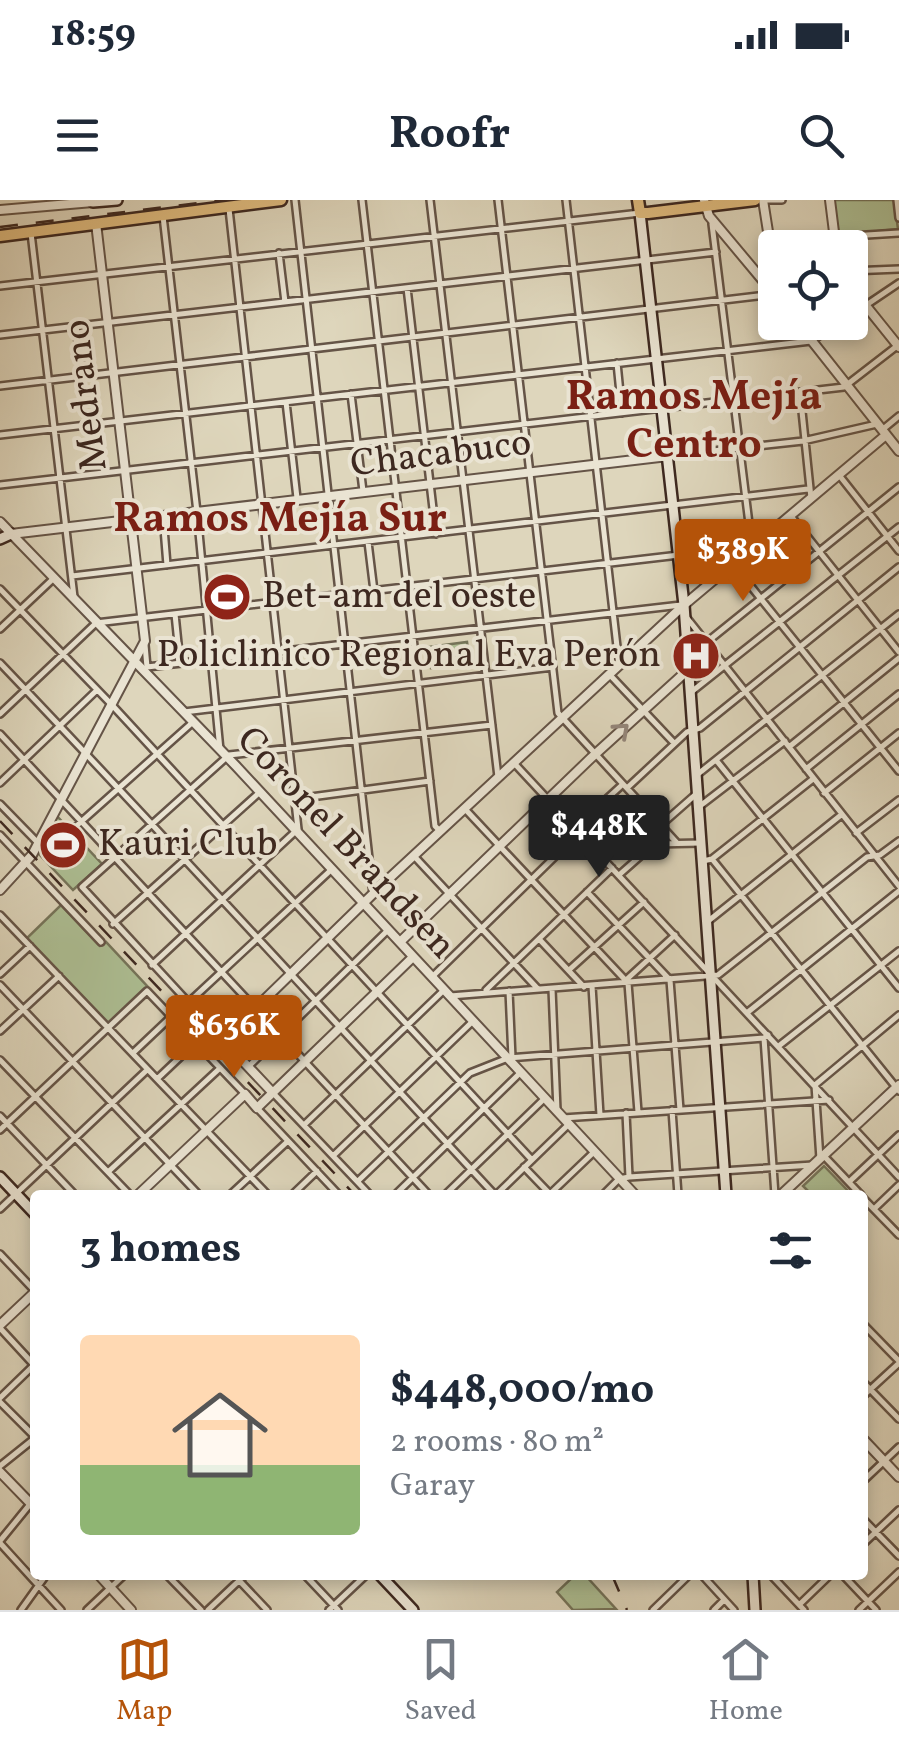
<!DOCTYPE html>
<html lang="en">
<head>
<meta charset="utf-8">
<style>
  body { margin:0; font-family:Vollkorn,serif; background:#f6f6f7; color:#1f2937; height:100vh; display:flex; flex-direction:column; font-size:38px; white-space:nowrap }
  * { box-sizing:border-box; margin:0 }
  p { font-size:32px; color:#747a83 }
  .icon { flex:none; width:55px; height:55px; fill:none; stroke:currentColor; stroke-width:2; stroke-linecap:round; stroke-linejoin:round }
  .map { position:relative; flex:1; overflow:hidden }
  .drawer { position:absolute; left:30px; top:990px; width:838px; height:390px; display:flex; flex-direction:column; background:#fff; border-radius:10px; box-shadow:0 5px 15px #0003 }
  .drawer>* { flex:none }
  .buttons { position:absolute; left:758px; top:30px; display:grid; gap:20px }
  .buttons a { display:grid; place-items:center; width:110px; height:110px; border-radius:10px; background:#fff; box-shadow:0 5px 15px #0003; font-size:50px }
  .price { position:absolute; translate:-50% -85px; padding:0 22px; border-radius:10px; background:#b45309; color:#fff; font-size:32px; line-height:65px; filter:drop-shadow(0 2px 5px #0008) }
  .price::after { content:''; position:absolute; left:50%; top:60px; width:30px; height:22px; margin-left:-15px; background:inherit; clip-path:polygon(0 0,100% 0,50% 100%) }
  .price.selected { background:#222; color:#fff }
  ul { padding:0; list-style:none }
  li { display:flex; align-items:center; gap:30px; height:250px; padding:0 50px }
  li+li { border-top:2px solid #e0e1e3 }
  li span { display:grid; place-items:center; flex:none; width:280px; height:200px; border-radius:10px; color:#555 }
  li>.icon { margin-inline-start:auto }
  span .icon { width:120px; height:120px; fill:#fffc; stroke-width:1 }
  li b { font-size:42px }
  h2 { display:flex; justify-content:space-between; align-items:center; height:120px; padding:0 50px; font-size:42px }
  .status { display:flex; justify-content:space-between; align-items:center; height:70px; padding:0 50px; background:#fff; direction:ltr }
  .status svg { height:28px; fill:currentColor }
  header { display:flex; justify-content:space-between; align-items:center; height:130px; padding:0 50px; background:#fff; font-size:45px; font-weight:700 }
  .menu { display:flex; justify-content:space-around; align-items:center; height:140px; border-top:2px solid #e0e1e3; background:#fff; font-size:28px; color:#747a83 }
  .menu a { display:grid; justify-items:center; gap:5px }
  .menu .selected { color:#b45309 }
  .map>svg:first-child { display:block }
  .green { fill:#adbf94; stroke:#75745a; stroke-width:2.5 }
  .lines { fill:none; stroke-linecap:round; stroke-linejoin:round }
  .minor-casing { stroke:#655447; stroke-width:10 }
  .tertiary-casing { stroke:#655447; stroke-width:12 }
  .secondary-casing { stroke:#3d2820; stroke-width:14 }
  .primary-casing { stroke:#3d2820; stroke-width:15 }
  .minor { stroke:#eae4d3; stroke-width:5 }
  .tertiary { stroke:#eae4d3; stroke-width:8 }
  .secondary { stroke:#eae4d3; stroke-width:9 }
  .primary { stroke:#dfbb7e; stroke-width:10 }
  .rail { stroke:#3d2820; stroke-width:2.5; stroke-dasharray:18 18; stroke-linecap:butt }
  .oneway { stroke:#94867a }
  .labels { text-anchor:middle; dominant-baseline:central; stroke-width:8; stroke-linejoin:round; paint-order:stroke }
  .street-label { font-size:38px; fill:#3d2820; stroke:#eae4d3 }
  .poi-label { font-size:38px; fill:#3d2820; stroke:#eae4d3; text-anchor:start }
  .quarter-label { font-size:42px; font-weight:bold; fill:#7a1f14; stroke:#eae4d3 }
</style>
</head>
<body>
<div class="status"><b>18:59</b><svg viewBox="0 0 49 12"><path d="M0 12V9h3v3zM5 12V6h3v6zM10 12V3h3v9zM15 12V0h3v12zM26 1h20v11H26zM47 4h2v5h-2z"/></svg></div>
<header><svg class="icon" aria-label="menu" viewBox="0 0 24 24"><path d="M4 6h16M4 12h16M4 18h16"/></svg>Roofr<svg class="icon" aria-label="search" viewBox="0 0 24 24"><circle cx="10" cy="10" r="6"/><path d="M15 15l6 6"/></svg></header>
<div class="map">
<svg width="899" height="1410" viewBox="0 0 899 1410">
  <rect width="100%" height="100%" fill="#ded6bc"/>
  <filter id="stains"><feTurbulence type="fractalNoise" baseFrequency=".002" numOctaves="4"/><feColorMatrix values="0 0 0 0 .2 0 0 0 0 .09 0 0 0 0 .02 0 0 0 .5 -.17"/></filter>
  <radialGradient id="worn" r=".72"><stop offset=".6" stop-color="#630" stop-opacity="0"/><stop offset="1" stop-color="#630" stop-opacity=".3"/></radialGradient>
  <path class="green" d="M833,0h61l4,29 -59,6z
    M467,442l3,21 -39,5 -3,-21z
    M56,615l46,49 -29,26 -35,-37z
    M61,705l39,41 6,-4 42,45 -40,38 -82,-86z
    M824,966l28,29h-40l-9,-9z
    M575,1375h10l31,34 -43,1 -16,-18z"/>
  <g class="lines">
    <g class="minor-casing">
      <path id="minor" d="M295,0l78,694
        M362,0l73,626 4,4
        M430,0l68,577
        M498,0l60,513 119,130
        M566,0l53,464
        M764,0h18
        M897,0l2,18
        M163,16l34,296 23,238
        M712,24l40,324
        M31,33l43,364
        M770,41l129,-8
        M279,53l6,49
        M850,71l49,-2
        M0,86l640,-73
        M407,88l29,246
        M850,116l49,-33
        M76,126l6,49
        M0,135l716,-83
        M617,163l5,50
        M0,186l775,-92
        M800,192l11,106
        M351,194l12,97
        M286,202l11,96
        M882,230l17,-14
        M0,235l811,-94 30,-19
        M668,256l135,-15 74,-17
        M839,275l60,76
        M0,285l844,-98 53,-41
        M163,316l4,49
        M791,316l108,136
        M763,340l27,34
        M368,342l6,49
        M733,364l166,207
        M72,376l736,-87
        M0,389l112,116 420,455
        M175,414l5,49
        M687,418l212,268
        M0,429l54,-51
        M707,442l192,-155
        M145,445l2,22
        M0,463c167,175 330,354 495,532
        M142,470l5,-3 534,-62
        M609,474l65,69
        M690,493l209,-166
        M184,512l369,-45
        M0,514l96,-91 583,-68 68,-8 3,3
        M0,534l429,461
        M789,547l110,-89
        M716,560l183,228
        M514,563l385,414
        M806,569l93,-75
        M698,574l201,-160
        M0,583l97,-93
        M627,588l60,-56 13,-4 199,-161
        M824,593l75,-60
        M296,599l134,-18
        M0,604l39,40
        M700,606l85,-65
        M465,609l163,174 10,129
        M662,624l33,-29
        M575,628l48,-44
        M73,629l120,-107
        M856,633l43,-33
        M0,635l101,107
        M594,648l47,-45
        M414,656l124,133
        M712,659l187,232
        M703,661l9,-2 101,-80
        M619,675l35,-31 47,-1
        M587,692l83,88 10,130
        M0,715l268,280
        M707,722l134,-107
        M113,724l147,-132
        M539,739l45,48
        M152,765l146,-136 -69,-620
        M569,770l75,-68
        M0,774l30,-28
        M432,777l147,-144
        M626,780l49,-45
        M0,785l199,210
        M592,786l8,129
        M552,789l5,121
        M486,790l126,-122
        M509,791l3,67
        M450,796l268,-21 149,-118 13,-2 19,-14
        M188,803l144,-134
        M748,812l151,-121
        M0,831l59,-55
        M764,838l11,157
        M223,840l-141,-153 147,-132 263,-30
        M780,845l119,-94
        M133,853l39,-37
        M0,860l130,135
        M248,867l140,-137
        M157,879l39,-37
        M273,893l97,102
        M257,908l82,87
        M672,910l6,85
        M626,913l3,64
        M0,916l75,79
        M563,918l266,-18
        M304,925l140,-135
        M0,930l147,-139 98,103
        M334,955l139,-134
        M823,955l38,40
        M820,959l-5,-74 84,-70
        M524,967l26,27
        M108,972l111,-103
        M358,981l112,-108 38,-15 256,-20 4,-3
        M849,982l50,-47
        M230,995l58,-54
        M292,995l25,-24
        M395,995l126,-123
        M445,995l100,-97
        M496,995l73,-71
        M549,995l45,-43
        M603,995l16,-16 10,-2 184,-12
        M862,997l37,38
        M0,1009l147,-139
        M874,1009l25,-24
        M0,1054l35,37
        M863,1124l36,37
        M0,1128l35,38
        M862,1181l37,38
        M862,1197l37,-34
        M0,1198l34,-33
        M0,1202l35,35
        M0,1266l35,-28
        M862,1282l37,-35
        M862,1318l37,38
        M0,1341l35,-43
        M0,1343l61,67
        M862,1345l37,-35
        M167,1375l34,35
        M234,1375l33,35
        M305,1375l33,35
        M702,1375l32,35
        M771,1375l33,35
        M843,1375l33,35
        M800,1404l30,-29
        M21,1410l25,-35
        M87,1410l37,-35
        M208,1410l37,-35
        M329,1410l37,-35
        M653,1410l36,-35
        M714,1410l10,-10
        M859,1410l40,-38"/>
    </g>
    <g class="tertiary-casing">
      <path id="tertiary" d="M704,0l5,16 66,79
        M763,0l12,76
        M830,0l6,48
        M0,10l93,-8
        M850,86l49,61
        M797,122l102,129
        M0,322l236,244 399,429
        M11,334l657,-78
        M0,690l32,-35 113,-214 -49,-418
        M400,742l191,-184 98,-89
        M273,893l-50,-53 158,-154 303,-281 202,-170
        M138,995l107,-101 12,14 156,-151
        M781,995l118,-110
        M0,1125l35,-33
        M862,1238l37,39
        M0,1272l35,36
        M99,1375l32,35"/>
    </g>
    <g class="secondary-casing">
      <path id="secondary" d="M93,2l24,-2
        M640,13l44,392 42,590
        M0,339l11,-5
        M0,977l35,37
        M380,1375l33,35
        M753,1375l2,35"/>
    </g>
    <g class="primary-casing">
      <path id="primary" d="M638,0l2,13h8l107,-13
        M0,36l281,-36"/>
    </g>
    <use href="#minor" class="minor"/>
    <use href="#tertiary" class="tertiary"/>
    <use href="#secondary" class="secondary"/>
    <use href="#primary" class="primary"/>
    <path class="rail" d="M0,27l224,-27
      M0,621l355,374
      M612,1375l15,35"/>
  </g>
  <defs><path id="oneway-chevron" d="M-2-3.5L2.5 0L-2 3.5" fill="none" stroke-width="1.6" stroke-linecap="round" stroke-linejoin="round" transform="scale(2.5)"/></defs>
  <use class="oneway" href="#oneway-chevron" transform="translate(622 530) rotate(-42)"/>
  <defs>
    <g id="stadium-disc" transform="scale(2.5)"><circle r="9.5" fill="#8f2418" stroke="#eae4d3"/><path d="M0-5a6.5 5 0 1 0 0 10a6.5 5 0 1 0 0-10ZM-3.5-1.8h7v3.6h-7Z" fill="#fff"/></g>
    <g id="hospital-disc" transform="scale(2.5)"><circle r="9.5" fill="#8f2418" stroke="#eae4d3"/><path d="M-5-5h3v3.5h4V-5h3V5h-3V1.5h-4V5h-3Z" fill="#fff"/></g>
  </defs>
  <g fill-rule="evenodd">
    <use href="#stadium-disc" x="227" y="397"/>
    <use href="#hospital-disc" x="696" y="456"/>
    <use href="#stadium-disc" x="63" y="645"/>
  </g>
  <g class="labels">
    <g class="street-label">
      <text transform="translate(87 195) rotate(-97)">Medrano</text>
      <text transform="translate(441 255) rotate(-7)">Chacabuco</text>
      <text transform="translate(345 644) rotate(47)">Coronel Brandsen</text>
    </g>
    <g class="poi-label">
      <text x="262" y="397">Bet-am del oeste</text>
      <text x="661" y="456" text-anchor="end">Policlinico Regional Eva Perón</text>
      <text x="98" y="645">Kauri Club</text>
    </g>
    <g class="quarter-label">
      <text x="694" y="198">Ramos Mejía<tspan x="694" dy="48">Centro</tspan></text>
      <text x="280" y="320">Ramos Mejía Sur</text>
    </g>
  </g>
  <rect width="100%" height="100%" filter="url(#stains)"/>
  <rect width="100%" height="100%" fill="url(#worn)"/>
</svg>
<div class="buttons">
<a><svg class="icon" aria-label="locate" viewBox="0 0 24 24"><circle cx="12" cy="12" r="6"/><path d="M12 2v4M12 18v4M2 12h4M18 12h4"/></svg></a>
</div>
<b class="price" style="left:743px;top:404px">$389K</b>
<b class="price selected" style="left:599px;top:680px">$448K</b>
<b class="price" style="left:234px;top:880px">$636K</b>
<section class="drawer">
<h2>3 homes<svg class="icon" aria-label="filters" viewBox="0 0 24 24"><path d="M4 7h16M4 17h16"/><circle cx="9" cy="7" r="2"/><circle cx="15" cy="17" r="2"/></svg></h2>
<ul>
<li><span style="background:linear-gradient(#ffd9b3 65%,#8fb573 0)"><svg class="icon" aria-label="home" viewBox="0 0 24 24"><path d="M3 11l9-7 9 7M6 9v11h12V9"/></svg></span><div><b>$448,000/mo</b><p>2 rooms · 80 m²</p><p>Garay</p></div></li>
</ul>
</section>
</div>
<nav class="menu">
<a class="selected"><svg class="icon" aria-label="map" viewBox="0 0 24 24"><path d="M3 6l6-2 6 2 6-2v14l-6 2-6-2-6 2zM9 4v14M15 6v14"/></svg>Map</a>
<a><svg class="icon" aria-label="saved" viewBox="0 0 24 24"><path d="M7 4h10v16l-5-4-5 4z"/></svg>Saved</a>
<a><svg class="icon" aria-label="home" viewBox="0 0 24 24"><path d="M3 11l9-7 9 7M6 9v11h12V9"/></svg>Home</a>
</nav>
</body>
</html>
